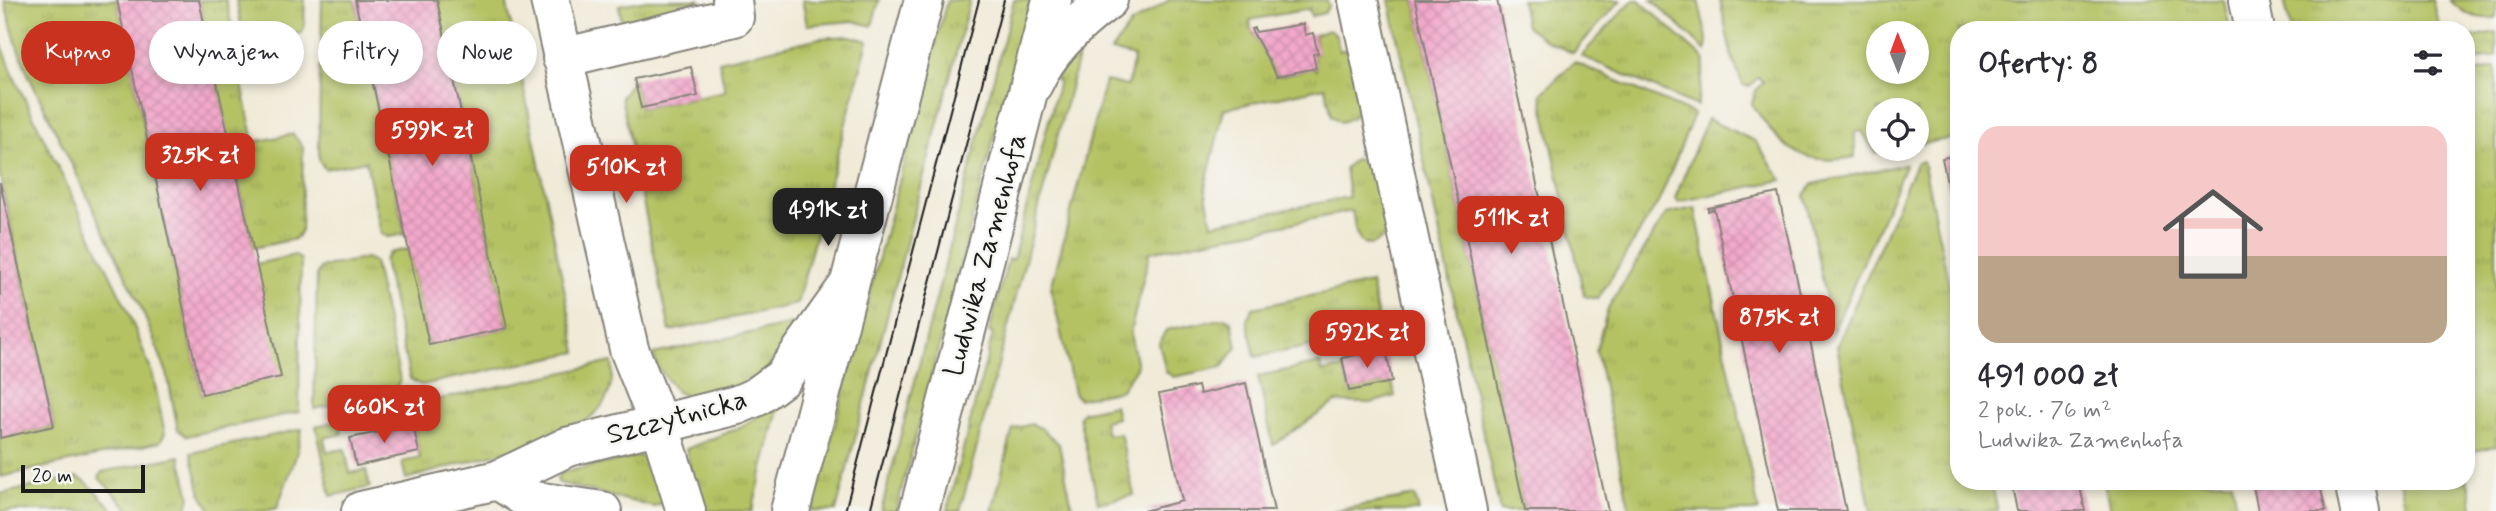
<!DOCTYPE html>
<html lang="pl">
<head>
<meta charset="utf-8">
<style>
  body { margin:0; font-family:Mynerve,sans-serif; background:#f2f2f3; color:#2b2b33; height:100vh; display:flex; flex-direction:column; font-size:26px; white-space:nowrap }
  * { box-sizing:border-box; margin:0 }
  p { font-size:23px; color:#7c7c81 }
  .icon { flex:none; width:38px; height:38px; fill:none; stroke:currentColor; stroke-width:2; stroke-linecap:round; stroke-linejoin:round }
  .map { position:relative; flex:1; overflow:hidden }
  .sheet { position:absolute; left:1950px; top:21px; width:525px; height:469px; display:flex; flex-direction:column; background:#fff; border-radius:28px; box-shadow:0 4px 10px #0003 }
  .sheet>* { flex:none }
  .hud { position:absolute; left:21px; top:21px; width:665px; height:63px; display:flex; gap:14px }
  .needle { width:46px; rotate:359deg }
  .controls { position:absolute; left:1866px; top:21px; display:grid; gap:14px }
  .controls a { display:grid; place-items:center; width:63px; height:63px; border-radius:50%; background:#fff; box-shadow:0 4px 10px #0003; font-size:35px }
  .scale { position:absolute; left:21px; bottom:18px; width:124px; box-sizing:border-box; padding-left:7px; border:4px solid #1c1c1c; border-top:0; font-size:19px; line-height:24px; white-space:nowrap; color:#1c1c1c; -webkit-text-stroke:5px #f6f6f2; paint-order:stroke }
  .price { position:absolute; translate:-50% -60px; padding:0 16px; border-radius:14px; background:#c8321e; color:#fff; font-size:23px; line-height:46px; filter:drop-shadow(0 2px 4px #0008) }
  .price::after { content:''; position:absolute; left:50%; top:42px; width:21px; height:16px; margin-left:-10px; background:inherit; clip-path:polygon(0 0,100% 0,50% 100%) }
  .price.on { background:#222; color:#fff }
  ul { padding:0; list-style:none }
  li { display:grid; align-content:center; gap:14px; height:371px; padding:0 28px }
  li+li { border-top:2px solid #e1e1e2 }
  li span { display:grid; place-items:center; height:217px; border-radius:21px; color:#555 }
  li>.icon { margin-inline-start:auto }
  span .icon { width:126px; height:126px; fill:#fffc; stroke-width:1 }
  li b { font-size:30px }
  h2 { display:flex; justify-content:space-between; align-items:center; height:84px; padding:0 28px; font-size:30px }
  .chip { padding:0 24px; border-radius:32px; background:#fff; box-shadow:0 4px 10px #0003; font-size:24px; line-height:63px }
  .chip.on { background:#c8321e; color:#fff }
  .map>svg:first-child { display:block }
  .grass { fill:url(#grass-tufts); stroke:#686f40; stroke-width:2; fill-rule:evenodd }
  .building { fill:url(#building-cross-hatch) }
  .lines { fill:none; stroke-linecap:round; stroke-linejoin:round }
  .minor-casing { stroke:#86837a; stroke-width:42 }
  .major-casing { stroke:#86837a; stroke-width:42 }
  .minor { stroke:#fff; stroke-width:38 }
  .major { stroke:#fff; stroke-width:38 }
  .tram { stroke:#1c1c1c; stroke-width:2 }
  .labels { text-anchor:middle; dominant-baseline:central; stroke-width:5; stroke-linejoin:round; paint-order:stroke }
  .street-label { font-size:28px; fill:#1c1c1c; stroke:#f6f6f2 }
</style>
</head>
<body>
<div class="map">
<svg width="2496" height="511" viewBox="0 0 2496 511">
  <defs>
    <pattern id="grass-tufts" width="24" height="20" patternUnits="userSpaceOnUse" patternTransform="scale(1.75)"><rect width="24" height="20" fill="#b4c264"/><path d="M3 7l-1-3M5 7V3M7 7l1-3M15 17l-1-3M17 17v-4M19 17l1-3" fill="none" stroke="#9aa656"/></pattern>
    <pattern id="building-cross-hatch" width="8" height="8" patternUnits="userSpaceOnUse" patternTransform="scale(1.75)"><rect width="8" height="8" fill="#f2a8ca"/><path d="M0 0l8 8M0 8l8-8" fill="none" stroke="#cf90ad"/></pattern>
  </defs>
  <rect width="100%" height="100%" fill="#f6f6f2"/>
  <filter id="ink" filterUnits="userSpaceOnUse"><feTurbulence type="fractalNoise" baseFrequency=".0143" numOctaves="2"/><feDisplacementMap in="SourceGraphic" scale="14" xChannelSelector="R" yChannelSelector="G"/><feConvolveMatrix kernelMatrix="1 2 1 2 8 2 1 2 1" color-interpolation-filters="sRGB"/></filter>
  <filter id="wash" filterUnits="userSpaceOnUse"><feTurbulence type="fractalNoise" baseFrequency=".00686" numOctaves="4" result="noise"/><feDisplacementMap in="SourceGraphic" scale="28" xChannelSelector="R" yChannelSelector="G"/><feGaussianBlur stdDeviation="1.57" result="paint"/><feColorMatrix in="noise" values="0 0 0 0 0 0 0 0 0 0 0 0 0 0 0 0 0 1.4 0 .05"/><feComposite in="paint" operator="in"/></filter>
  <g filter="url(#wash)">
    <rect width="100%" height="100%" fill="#f0ead7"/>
    <path class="grass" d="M4,0h113l85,394 54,-130 39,-9 6,5 -2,152 -112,24 -9,-6 -11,-57 -27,-68 -111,-229 -11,-27z
      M199,0h27l9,41 -4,6 -21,4z
      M236,0h69l-1,26 -2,7 -53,11 -5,-5z
      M322,0h33l8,37 -37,8 -5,-4z
      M437,0h69l71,352 -156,33 -11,-6 -26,-118 5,-8 19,-4 21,95 78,-16z
      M647,0h54l-31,13 -48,10 -3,-18z
      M802,0h77l-7,26 -18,-5 -47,4z
      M947,0h23l-134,511h-24z
      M1014,0h16l-134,511h-15z
      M1169,0h158l2,6 -5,7 -13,3 -2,-7 -59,11 1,9 27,47 36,-8 2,3 -3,-17 4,-1 -3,-18 15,-5 7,5 3,16 9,-2 12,58c-4,9 -9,12 -19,15l-9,-6 -7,-29 -101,22 -19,79 7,36 137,-27 -4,-29 10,-9c9,-1 14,2 19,9l13,60c-3,15 -22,25 -30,7 -3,-7 -3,-17 -5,-24l-202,41 -20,81 7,33 -16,24 -42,9 -5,-6 -23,-105 54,-207 23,5 6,-29 -23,-6 20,-27z
      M1389,0h26l110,511h-25z
      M1521,0h100l-48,53 -25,-11 -22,-16z
      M1633,0h6l66,60 -8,46 -116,-50z
      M1652,0h46l9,38 -1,13z
      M1720,0h504l6,30h-272v107l-42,8v-35h-38v39h18l-21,4 -13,-22 -7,1v25c-53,11 -75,-10 -103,-53l3,-13 9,-9 -6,-5 -8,9 -7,-1 -12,-30zM1916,33v39h-38v-39z
      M2284,0h148l8,30h-149z
      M2450,0h46v18c-20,1 -32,-3 -46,-18z
      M2496,32v24l-30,6v-24z
      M850,36l18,5 -71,263 -127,27 -49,-234 13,-18 7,29 84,-17 -6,-30 101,-23z
      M0,40l15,39 113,232 25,65 12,57 -5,9 -160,35v-39l54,-12 -54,-250z
      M1081,46l-121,465h-13l46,-177 -4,-2 19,-73 5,1 46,-179 -4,-2z
      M366,53l39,181 -17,3 -7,-3 -15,-73 -41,8 -6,-8 1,-94 4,-5z
      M232,62l6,3 16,77 39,-8 10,13 -2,85 -6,7 -42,9 -40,-182z
      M1574,62l120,52 -35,87 -61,98 -14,-3 -43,-202z
      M2496,67v379l-30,7v-379z
      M1707,119l48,22 27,39 -104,22 -3,-4z
      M1923,161l35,165v155h33l7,30h-127l-34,-165 79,-183z
      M1906,164l-73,168 -28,-137 8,-11z
      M1695,208l64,303h-129l-34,-161 12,-42 58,-94z
      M367,258l7,4 26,118 -5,11 -81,18 3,-136 5,-6z
      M1371,283l8,40 -38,7 1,10 -87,17 -8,-38 6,-11z
      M1225,318l7,4 5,25 -15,20 -48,10 -8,-5 -7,-29 7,-13z
      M792,324l-1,16 -32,38 -58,20 -13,-1 -11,-5 -18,-23 -6,-15z
      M612,362c4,39 -17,56 -48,73l-158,44 -4,-17 18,-4 -7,-33 -15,3 -4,-19z
      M1320,363l2,9 22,-4 5,22 43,-8 3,14 -24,7 -35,-1 -63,43 -15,-69z
      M780,402l-28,109h-53l-13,-62 55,-22z
      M1114,405l3,13 -13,3 3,14 13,-2 14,62 -36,8 -19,-86 3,-5z
      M339,421l3,13 -18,4 3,14 18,-3 5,24 16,-3 4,17 -39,9 -15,-70z
      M1031,424l10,4 18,16 14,67h-81l21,-82z
      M302,429l-6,27 -19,52 -12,3h-53l-11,-17 -10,-41z
      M180,456l10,41 -4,14h-55l-32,-33 3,-6z
      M639,456l14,4 12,42 -11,5 -95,-24 -2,-4 3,-5 5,-2z
      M2466,473l8,38h-69l-6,-30h67z
      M76,477l9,4 30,30h-115v-17z
      M2104,481h128l6,30h-128z
      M1415,496l4,15h-87z"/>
    <g id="blocks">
      <path class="building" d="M117,0h82l82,377 -79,17z
        M355,0h82l70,328 -78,17z
        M1415,0h82l111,511h-83z
        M1303,24l2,11 8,-2 5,20 -5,1 3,14 -39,8 -26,-47 3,-1 2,4z
        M691,67l7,29 -57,12 -7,-29z
        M1958,155v76h-1l-15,-73z
        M0,182l54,244 -54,12z
        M1778,193l24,109 44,209h-68l-64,-302 -6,2v-3z
        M1386,349l6,33 -43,9 -7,-33z
        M1246,383l28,128h-131l39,-10 -23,-107 39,-8 2,8z
        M413,425l6,27 -63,14 -6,-28z
        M2011,481h68l6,30h-68z
        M2252,481h67l7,30h-68z"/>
    </g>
  </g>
  <g filter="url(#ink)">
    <use href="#blocks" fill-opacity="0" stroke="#86837a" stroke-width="2"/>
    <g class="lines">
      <g class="minor-casing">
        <path id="minor" d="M550,0l79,349 30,75 27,87
          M1358,0l109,511
          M2249,0l6,30
          M562,58l172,-41 -2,-17
          M1033,84c16,-35 45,-62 75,-84
          M498,480l31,20 73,11
          M2354,481l6,30
          M361,511l137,-31 69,-33 170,-42 19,-8 26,-19 66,-92"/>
      </g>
      <g class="major-casing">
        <path id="major" d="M790,511l134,-511
          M919,511l133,-511"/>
      </g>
      <use href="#minor" class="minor"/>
      <use href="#major" class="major"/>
      <path class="tram" d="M845,511l134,-511
        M870,511l134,-511"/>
    </g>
  </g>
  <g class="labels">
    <g class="street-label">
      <text transform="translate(986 255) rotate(-75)">Ludwika Zamenhofa</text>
      <text transform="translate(677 418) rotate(-15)">Szczytnicka</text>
    </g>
  </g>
</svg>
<div class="controls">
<a><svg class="needle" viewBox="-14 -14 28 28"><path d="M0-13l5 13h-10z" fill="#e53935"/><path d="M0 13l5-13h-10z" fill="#7c7c81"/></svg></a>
<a><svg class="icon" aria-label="locate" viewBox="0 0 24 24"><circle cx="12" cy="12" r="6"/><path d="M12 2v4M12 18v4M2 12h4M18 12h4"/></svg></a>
</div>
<div class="scale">20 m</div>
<b class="price" style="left:432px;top:168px">599K zł</b>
<b class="price" style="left:200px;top:193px">325K zł</b>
<b class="price" style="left:626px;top:205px">510K zł</b>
<b class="price on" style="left:828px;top:248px">491K zł</b>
<b class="price" style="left:1511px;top:256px">511K zł</b>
<b class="price" style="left:1779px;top:355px">875K zł</b>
<b class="price" style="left:1367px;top:370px">592K zł</b>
<b class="price" style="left:384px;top:445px">660K zł</b>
<div class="hud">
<a class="chip on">Kupno</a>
<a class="chip">Wynajem</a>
<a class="chip">Filtry</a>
<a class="chip">Nowe</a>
</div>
<section class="sheet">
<h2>Oferty: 8<svg class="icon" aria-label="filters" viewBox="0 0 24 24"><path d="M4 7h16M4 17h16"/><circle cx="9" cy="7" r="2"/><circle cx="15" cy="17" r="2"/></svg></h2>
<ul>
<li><span style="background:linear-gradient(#f6c9c9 60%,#b9a48a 0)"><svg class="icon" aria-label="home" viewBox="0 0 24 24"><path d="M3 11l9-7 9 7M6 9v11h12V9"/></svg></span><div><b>491 000 zł</b><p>2 pok. · 76 m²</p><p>Ludwika Zamenhofa</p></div></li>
</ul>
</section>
</div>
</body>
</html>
